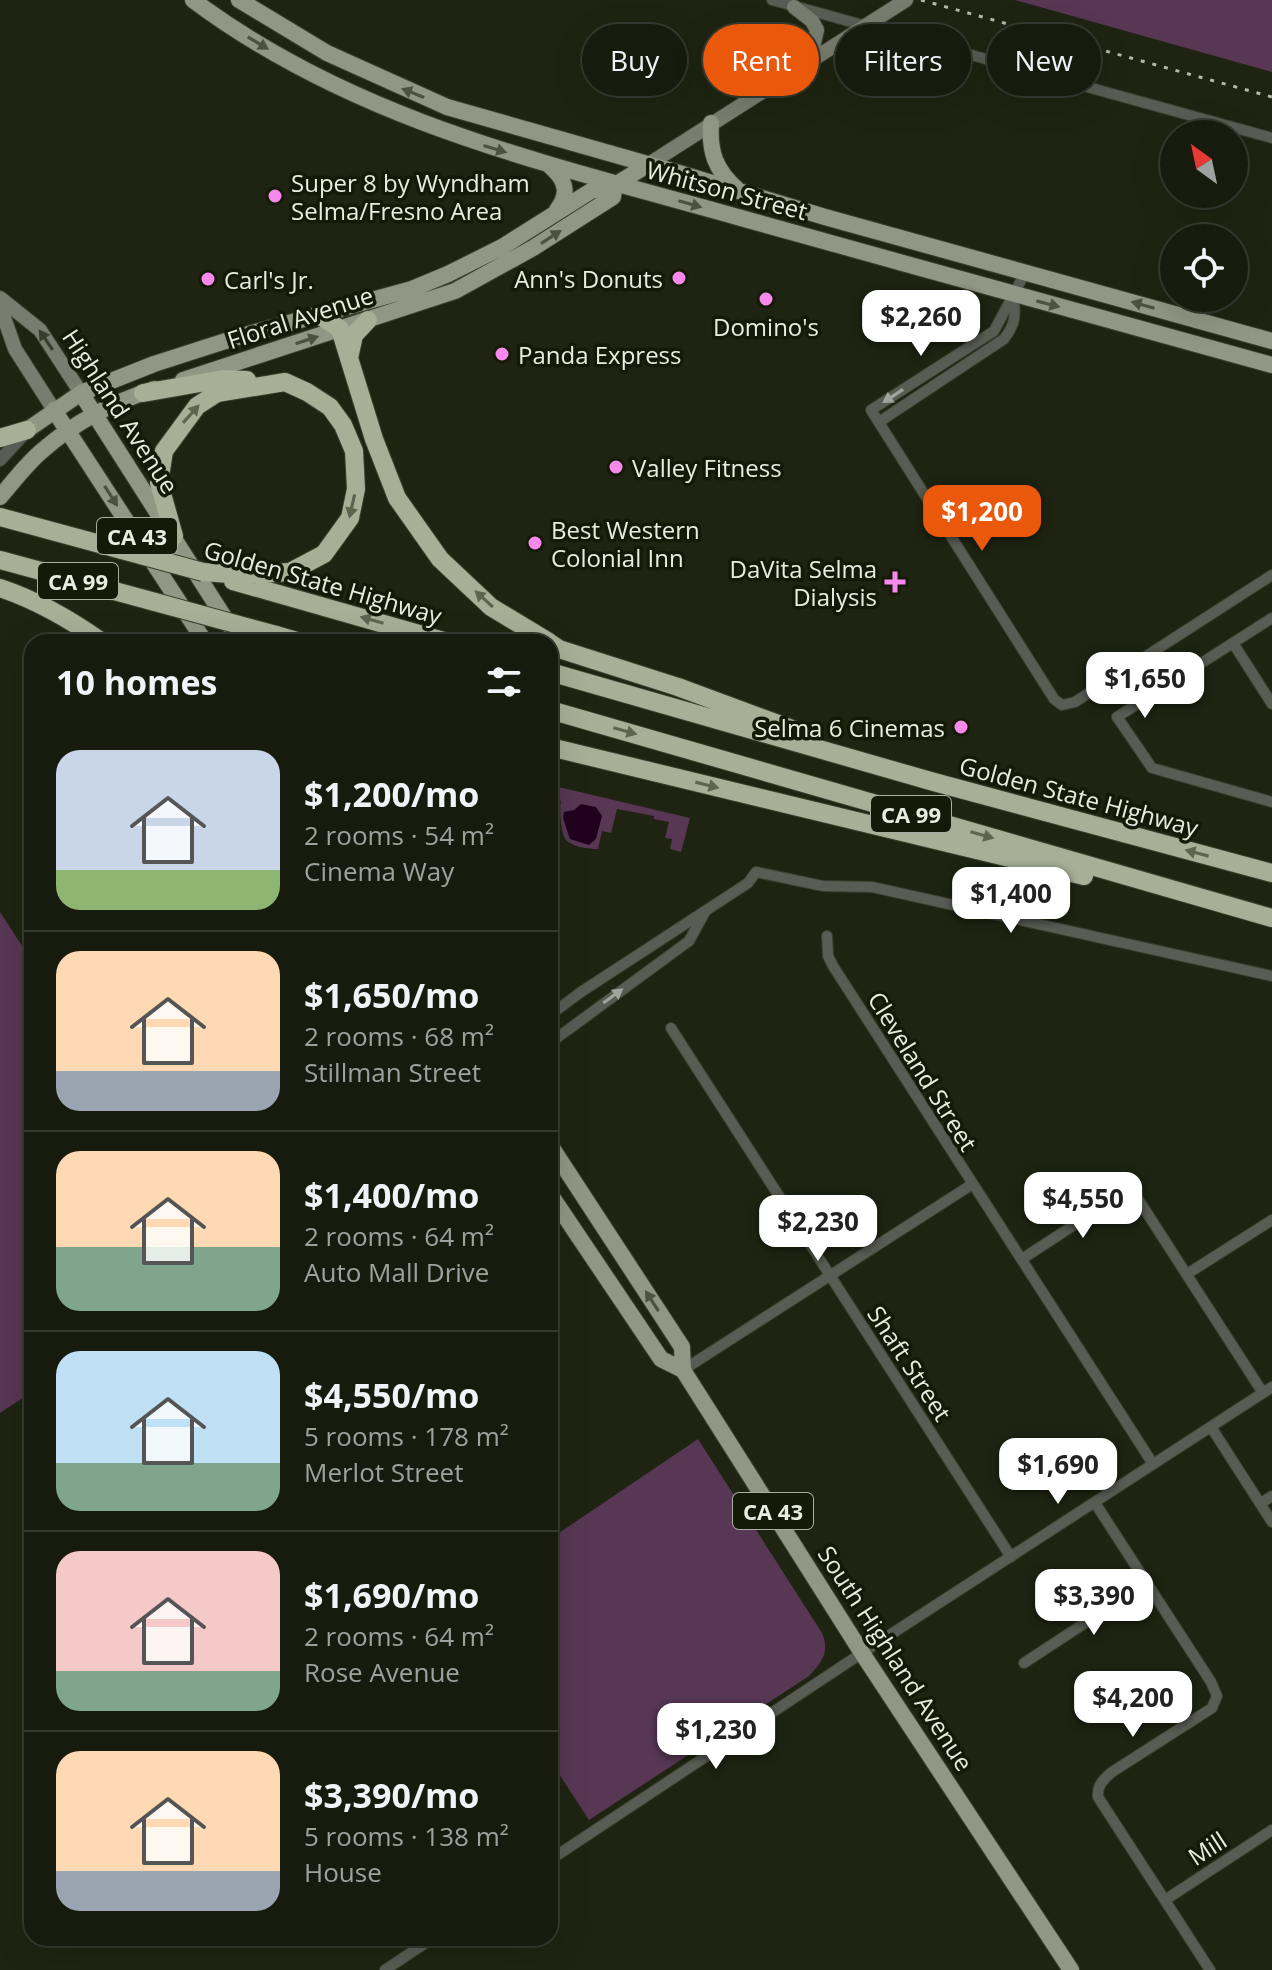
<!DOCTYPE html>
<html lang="en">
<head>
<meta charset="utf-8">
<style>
  body { margin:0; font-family:"Open Sans",sans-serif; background:#23281b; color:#f1f3f6; height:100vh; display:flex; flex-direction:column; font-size:30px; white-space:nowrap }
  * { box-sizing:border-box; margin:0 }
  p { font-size:26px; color:#9ea19d }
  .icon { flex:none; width:44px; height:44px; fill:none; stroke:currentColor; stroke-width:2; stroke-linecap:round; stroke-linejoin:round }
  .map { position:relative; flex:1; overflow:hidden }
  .panel { position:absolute; left:24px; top:634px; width:534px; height:1312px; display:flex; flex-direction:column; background:#161b0d; border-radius:24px; box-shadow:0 8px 32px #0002,0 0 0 2px #35392e }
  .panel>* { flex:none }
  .hud { position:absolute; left:582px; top:24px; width:570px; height:72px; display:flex; gap:16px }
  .needle { width:52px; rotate:327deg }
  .tools { position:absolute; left:1160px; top:120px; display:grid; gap:16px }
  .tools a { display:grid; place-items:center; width:88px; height:88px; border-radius:50%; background:#161b0d; box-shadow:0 8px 32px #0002,0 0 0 2px #35392e; font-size:40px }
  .price { position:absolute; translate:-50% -68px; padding:0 18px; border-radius:16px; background:#fff; color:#222; font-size:26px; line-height:52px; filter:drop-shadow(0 2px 4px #0008) }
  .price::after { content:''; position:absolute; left:50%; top:48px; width:24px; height:18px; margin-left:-12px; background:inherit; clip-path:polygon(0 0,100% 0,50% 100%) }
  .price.on { background:#ea580c; color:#fff }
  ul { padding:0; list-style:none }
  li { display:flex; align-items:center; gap:24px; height:200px; padding:0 32px }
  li+li { border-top:2px solid #35392e }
  li span { display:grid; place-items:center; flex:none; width:224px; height:160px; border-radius:24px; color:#555 }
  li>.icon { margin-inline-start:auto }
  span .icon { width:96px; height:96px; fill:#fffc; stroke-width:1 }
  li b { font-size:34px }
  h2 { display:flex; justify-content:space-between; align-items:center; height:96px; padding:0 32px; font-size:34px }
  .tag { padding:0 28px; border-radius:36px; background:#161b0d; box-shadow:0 8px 32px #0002,0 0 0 2px #35392e; font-size:28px; line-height:72px }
  .tag.on { background:#ea580c; color:#fff }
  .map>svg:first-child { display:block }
  .green { fill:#573754 }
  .water { fill:#20001e }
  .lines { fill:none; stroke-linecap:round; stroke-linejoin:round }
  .minor-casing { stroke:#3a402e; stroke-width:12 }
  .tertiary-casing { stroke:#3a402e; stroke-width:14 }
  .secondary-casing { stroke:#3a402e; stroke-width:16 }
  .primary-casing { stroke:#3a402e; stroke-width:18 }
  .motorway-casing { stroke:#3a402e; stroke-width:20 }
  .minor { stroke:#595c53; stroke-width:10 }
  .tertiary { stroke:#595c53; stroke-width:12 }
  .secondary { stroke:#797d6f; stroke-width:14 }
  .primary { stroke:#919784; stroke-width:16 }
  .motorway { stroke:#a7af97; stroke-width:18 }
  .rail { stroke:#b3b8aa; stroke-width:3; stroke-dasharray:4 8; stroke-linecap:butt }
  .motorway-bridge-casing { stroke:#3a402e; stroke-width:20; stroke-linecap:butt }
  .motorway-bridge { stroke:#a7af97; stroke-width:18 }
  .oneway { fill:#4d5240 }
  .oneway2 { fill:#383d2c }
  .oneway3 { fill:#a1a49a }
  .oneway4 { fill:#5e6450 }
  .poi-dot { fill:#f788ec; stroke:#151a08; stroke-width:3 }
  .labels { text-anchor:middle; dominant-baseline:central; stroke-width:7; stroke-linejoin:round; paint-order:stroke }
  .shield { fill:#151a08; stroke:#a9aea0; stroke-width:2 }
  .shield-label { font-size:22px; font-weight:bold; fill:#e9ede1 }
  .poi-label { font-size:24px; fill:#e9ede1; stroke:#151a08; text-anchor:start }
  .street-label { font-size:24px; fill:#e9ede1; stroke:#151a08 }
</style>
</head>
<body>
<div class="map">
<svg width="1272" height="1970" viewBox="0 0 1272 1970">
  <rect width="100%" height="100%" fill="#1e2411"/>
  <path class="green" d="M1015,0h257v72z
    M550,785l140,33 -9,34 -11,-3 2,-10 -7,-1 4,-16 -15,-3v-3l-37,-7 -6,24 -9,-2 -4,18c-9,0 -26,-2 -32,-9 -5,-5 -7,-32 -5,-39l-11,-2z
    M0,912l32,49v431l-32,21z
    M698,1439l124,194c8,19 0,29 -13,43l-220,144 -39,-60v-221z"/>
  <path class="water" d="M581,804l15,3 6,9 -6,23 -7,6 -19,-6 -7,-21 1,-6 10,-2z"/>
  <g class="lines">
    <g class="minor-casing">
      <path id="minor" d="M772,0l500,138
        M1025,273l-31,58 -123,79 183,289 8,6 13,-3 197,-127
        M879,422l125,-83c12,-15 12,-26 9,-44
        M1272,618l-155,99 35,51 120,34
        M1233,643l39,61
        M827,936l1,20 5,10 320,498
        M550,1015l31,-23 167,-109 8,-11 67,14 49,1 400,89
        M671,1028l340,529
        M550,1043l139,-102 16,-29
        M1022,1259l98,-64 10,-4 6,5 127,197
        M1187,1274l85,-54
        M683,1370l288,-185
        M1211,1427l61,95
        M1095,1503l116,179 6,14 -5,12 -100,64c-9,8 -15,13 -14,25l112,173
        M1261,1503l11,-7
        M1024,1663l122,-80
        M550,1860l312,-207 410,-266
        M1165,1900l107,-70
        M385,1970l48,-32"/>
    </g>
    <g class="tertiary-casing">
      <path id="tertiary" d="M0,460l25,-27"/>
    </g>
    <g class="secondary-casing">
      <path id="secondary" d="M794,7l18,14 5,9 -7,31
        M649,164l257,-164
        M0,298l40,32 41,63
        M0,306l15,43 39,61"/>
    </g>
    <g class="primary-casing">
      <path id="primary" d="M193,0c163,122 356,164 548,218 177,49 354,99 531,147
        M239,0l88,53 120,54 232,66 146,44 447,124
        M711,123c-2,28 4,47 26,66
        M550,166c16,14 20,27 7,44
        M183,380l272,-89 78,-43 80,-51 2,-12
        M81,393l159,249
        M54,410l151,232
        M27,430l54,-37 73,-29 84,-27 174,-48 36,-15 54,-27 89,-56 24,-6 34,-21
        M0,497c14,-16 27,-34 43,-47 32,-28 71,-48 111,-61
        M550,1145l132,202 1,23 179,283 209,317
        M550,1194l111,165 22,11"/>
    </g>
    <g class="motorway-casing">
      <path id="motorway" d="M319,315l21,14 34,110 23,59 43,61 51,48 58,35
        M349,358l5,-23 14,-15
        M143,393l80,-14 24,1
        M0,438l27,-8
        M0,517l122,33
        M174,536l-15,-53 5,-32 33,-45 20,-13 68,-11 22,10 23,15 13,18 11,26 2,38 -6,29 -26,36 -34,18 -47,3 -40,-3
        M0,560l155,42
        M233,581l214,61
        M0,588c36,12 71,32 102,54
        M276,635l24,7
        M550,643l9,6 119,38 122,45
        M550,672l384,110 338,91
        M550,710l722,208
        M550,747l534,129"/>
    </g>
    <use href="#minor" class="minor"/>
    <use href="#tertiary" class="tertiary"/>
    <use href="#secondary" class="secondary"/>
    <use href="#primary" class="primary"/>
    <use href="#motorway" class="motorway"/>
    <path class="rail" d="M921,0l351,97"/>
    <g class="motorway-bridge-casing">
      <path id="motorway-bridge" d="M122,550l81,22
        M155,602l121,33"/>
    </g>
    <use href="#motorway-bridge" class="motorway-bridge"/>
  </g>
  <defs><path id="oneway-solid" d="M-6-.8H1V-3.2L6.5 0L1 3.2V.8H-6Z" transform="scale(2)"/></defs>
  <g class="oneway">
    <use href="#oneway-solid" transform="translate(258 43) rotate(31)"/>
    <use href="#oneway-solid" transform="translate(413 93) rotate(-158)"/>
    <use href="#oneway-solid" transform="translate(495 149) rotate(17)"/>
    <use href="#oneway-solid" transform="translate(690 204) rotate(16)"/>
    <use href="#oneway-solid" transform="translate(551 237) rotate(-33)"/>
    <use href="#oneway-solid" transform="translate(1048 304) rotate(15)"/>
    <use href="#oneway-solid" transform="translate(1143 305) rotate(-164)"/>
    <use href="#oneway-solid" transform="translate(307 340) rotate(-18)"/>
    <use href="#oneway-solid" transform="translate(111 496) rotate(57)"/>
    <use href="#oneway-solid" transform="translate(652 1301) rotate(-123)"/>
  </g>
  <use class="oneway2" href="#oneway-solid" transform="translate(46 340) rotate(-124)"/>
  <g class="oneway3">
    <use href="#oneway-solid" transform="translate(893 396) rotate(147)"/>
    <use href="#oneway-solid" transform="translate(613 996) rotate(-36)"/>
  </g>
  <g class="oneway4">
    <use href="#oneway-solid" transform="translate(191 414) rotate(-48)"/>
    <use href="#oneway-solid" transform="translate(352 506) rotate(103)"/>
    <use href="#oneway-solid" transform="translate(484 599) rotate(-138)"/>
    <use href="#oneway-solid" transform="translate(372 620) rotate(-164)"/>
    <use href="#oneway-solid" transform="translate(625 731) rotate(16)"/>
    <use href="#oneway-solid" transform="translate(707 785) rotate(14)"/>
    <use href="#oneway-solid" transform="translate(982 835) rotate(16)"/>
    <use href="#oneway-solid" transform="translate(1197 853) rotate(-165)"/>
  </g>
  <g class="poi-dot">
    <circle cx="275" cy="196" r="8"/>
    <circle cx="679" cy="278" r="8"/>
    <circle cx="208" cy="279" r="8"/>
    <circle cx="766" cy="299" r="8"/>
    <circle cx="502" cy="354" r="8"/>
    <circle cx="616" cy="467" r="8"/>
    <circle cx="535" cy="543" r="8"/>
    <path d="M891 570h8v8h8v8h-8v8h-8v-8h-8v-8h8z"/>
    <circle cx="961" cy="727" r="8"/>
  </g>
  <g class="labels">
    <g class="shield">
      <rect x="97" y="518" width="80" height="36" rx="6"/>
      <rect x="38" y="563" width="80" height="36" rx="6"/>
      <rect x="871" y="796" width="80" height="36" rx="6"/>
      <rect x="733" y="1493" width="80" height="36" rx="6"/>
    </g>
    <g class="shield-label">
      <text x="137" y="536">CA 43</text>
      <text x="78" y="581">CA 99</text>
      <text x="911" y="814">CA 99</text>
      <text x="773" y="1511">CA 43</text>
    </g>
    <g class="poi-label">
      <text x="291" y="182">Super 8 by Wyndham<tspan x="291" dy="28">Selma/Fresno Area</tspan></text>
      <text x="663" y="278" text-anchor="end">Ann's Donuts</text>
      <text x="224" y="279">Carl's Jr.</text>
      <text x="766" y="326" text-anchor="middle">Domino's</text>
      <text x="518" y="354">Panda Express</text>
      <text x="632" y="467">Valley Fitness</text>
      <text x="551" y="529">Best Western<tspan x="551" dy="28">Colonial Inn</tspan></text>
      <text x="877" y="568" text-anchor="end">DaVita Selma<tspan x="877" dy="28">Dialysis</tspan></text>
      <text x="945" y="727" text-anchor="end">Selma 6 Cinemas</text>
    </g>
    <g class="street-label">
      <text transform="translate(727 190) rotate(15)">Whitson Street</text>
      <text transform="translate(300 317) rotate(-18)">Floral Avenue</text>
      <text transform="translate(121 411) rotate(57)">Highland Avenue</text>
      <text transform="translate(323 582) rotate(16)">Golden State Highway</text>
      <text transform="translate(1079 796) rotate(15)">Golden State Highway</text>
      <text transform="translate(923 1071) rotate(58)">Cleveland Street</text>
      <text transform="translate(910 1363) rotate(57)">Shaft Street</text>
      <text transform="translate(896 1658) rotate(57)">South Highland Avenue</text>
      <text transform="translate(1207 1848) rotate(-33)">Mill</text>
    </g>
  </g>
</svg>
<div class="tools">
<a><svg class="needle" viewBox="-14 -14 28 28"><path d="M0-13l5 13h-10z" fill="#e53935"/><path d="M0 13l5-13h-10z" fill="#9ea19d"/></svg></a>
<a><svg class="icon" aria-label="locate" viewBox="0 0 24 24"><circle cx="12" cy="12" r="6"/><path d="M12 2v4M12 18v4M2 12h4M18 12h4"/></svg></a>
</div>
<b class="price" style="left:921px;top:358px">$2,260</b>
<b class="price on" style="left:982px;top:553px">$1,200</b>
<b class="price" style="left:1145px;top:720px">$1,650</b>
<b class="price" style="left:1011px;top:935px">$1,400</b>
<b class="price" style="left:1083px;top:1240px">$4,550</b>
<b class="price" style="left:818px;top:1263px">$2,230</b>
<b class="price" style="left:1058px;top:1506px">$1,690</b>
<b class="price" style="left:1094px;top:1637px">$3,390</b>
<b class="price" style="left:1133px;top:1739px">$4,200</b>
<b class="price" style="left:716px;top:1771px">$1,230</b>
<div class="hud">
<a class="tag">Buy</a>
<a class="tag on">Rent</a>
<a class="tag">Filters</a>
<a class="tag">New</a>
</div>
<section class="panel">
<h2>10 homes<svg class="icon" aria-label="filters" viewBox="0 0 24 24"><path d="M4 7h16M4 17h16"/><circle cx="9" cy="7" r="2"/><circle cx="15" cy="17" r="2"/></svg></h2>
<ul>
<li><span style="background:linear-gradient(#c9d6e8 75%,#8fb573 0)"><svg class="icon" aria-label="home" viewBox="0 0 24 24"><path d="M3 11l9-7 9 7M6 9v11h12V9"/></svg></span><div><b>$1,200/mo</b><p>2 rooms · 54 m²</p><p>Cinema Way</p></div></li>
<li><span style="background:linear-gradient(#ffd9b3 75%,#9aa5b1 0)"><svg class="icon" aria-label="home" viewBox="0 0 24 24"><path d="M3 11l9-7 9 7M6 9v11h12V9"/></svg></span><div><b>$1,650/mo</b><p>2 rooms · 68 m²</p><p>Stillman Street</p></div></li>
<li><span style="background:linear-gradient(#ffd9b3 60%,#7fa58c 0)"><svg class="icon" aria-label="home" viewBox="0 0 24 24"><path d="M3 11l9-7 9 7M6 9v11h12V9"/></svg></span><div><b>$1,400/mo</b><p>2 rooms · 64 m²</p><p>Auto Mall Drive</p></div></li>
<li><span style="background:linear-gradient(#bfe0f5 70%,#7fa58c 0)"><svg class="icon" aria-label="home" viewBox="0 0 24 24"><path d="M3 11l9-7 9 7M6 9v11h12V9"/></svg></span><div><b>$4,550/mo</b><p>5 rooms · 178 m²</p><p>Merlot Street</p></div></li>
<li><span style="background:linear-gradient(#f6c9c9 75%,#7fa58c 0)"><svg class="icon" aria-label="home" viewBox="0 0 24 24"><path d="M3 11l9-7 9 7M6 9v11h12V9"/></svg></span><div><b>$1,690/mo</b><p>2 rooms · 64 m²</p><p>Rose Avenue</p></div></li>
<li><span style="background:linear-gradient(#ffd9b3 75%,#9aa5b1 0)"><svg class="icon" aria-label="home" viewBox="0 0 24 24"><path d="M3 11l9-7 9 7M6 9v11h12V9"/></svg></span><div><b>$3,390/mo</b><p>5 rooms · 138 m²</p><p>House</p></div></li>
</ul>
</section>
</div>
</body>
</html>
